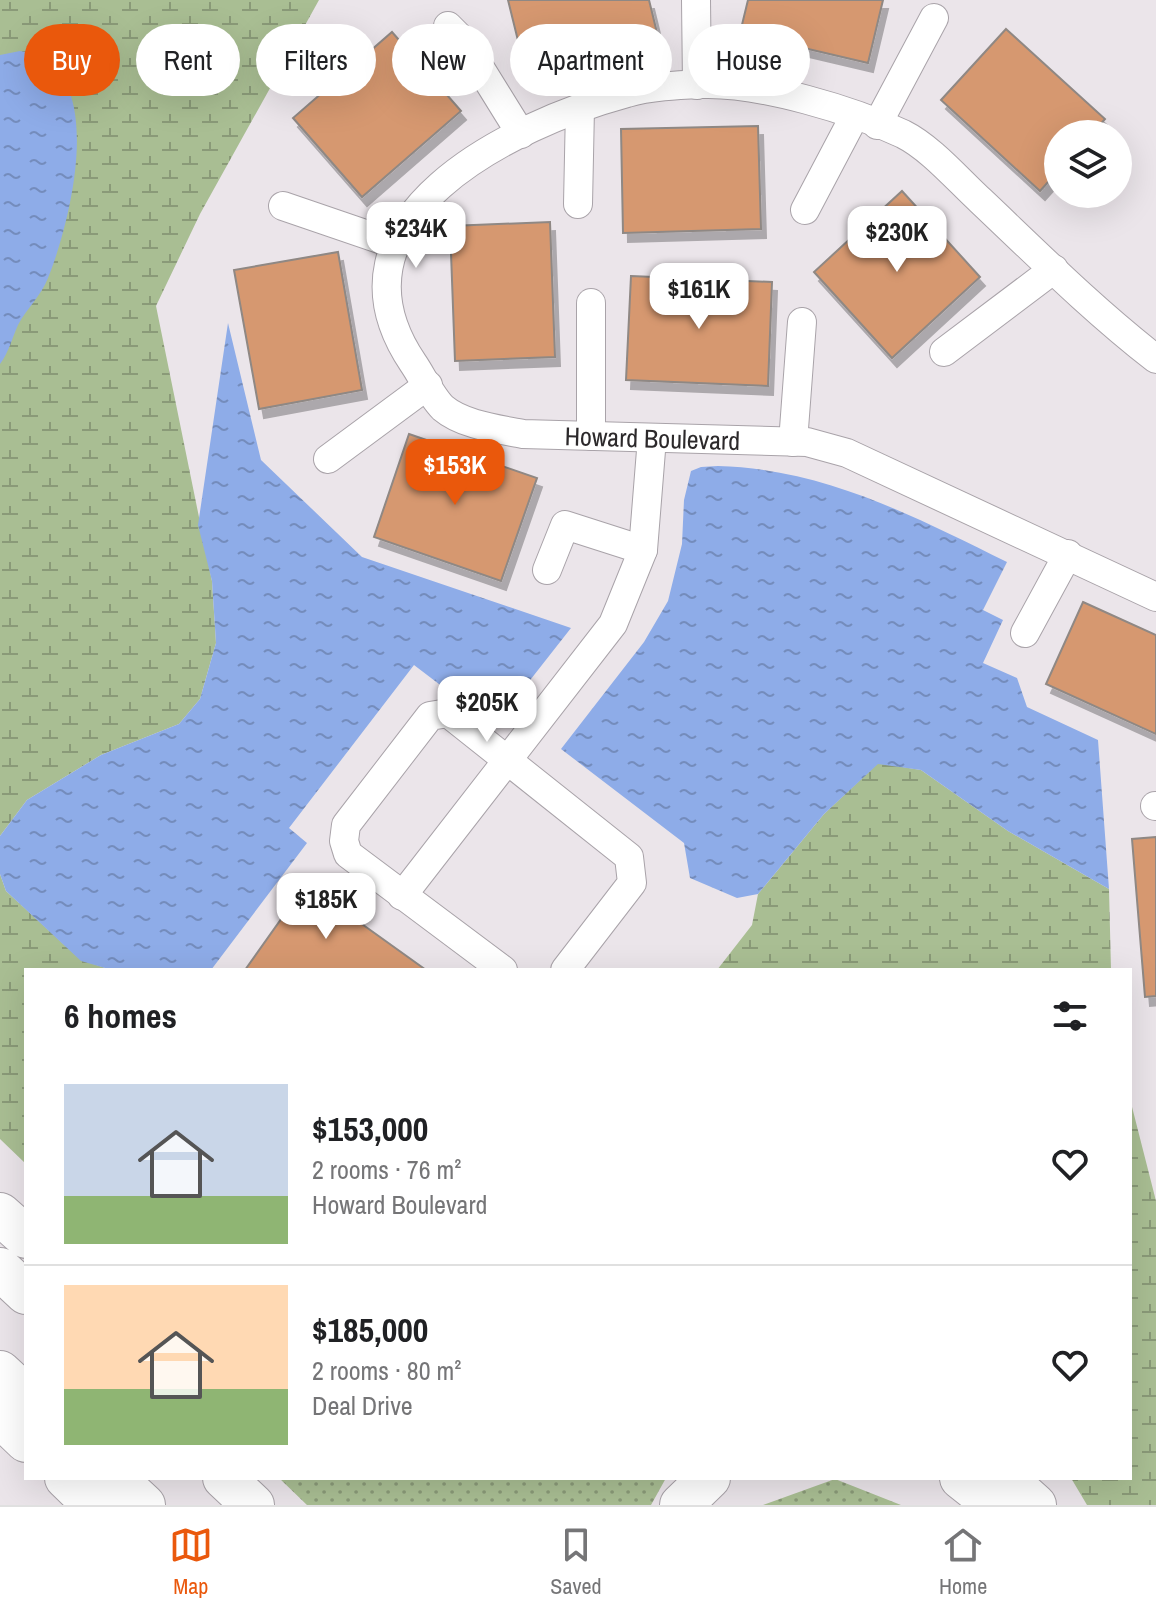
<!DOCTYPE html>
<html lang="en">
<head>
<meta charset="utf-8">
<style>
  body { margin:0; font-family:"Archivo Narrow",sans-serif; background:#f2f2f2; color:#202124; height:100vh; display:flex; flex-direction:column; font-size:30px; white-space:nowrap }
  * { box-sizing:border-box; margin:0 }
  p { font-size:26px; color:#757577 }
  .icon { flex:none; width:44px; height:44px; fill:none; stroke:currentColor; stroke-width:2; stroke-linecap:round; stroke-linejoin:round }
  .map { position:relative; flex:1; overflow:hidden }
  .drawer { position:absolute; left:24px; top:968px; width:1108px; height:512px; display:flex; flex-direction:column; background:#fff; border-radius:0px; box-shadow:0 8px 32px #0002 }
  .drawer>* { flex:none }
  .top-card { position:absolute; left:24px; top:24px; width:1108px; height:72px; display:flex; gap:16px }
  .buttons { position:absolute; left:1044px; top:120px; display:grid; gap:16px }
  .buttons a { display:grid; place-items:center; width:88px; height:88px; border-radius:50%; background:#fff; box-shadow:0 8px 32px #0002; font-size:40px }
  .price { position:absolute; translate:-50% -68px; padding:0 18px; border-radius:16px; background:#fff; color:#222; font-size:26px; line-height:52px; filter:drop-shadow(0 2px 4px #0008) }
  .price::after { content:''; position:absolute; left:50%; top:48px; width:24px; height:18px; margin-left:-12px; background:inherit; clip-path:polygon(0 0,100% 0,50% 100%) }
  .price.active { background:#ea580c; color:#fff }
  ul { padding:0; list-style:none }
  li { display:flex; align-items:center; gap:24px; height:200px; padding:0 40px }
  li+li { border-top:2px solid #e0e0e0 }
  li span { display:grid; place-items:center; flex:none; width:224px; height:160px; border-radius:0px; color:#555 }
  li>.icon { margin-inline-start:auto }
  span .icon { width:96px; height:96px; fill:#fffc; stroke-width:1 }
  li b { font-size:34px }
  h2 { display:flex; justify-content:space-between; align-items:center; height:96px; padding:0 40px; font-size:34px }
  .pill { padding:0 28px; border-radius:36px; background:#fff; box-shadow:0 8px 32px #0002; font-size:28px; line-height:72px }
  .pill.active { background:#ea580c; color:#fff }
  .tab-bar { display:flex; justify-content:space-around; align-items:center; height:112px; border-top:2px solid #e0e0e0; background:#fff; font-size:22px; color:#757577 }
  .tab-bar a { display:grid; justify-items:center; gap:4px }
  .tab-bar .active { color:#ea580c }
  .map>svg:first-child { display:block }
  .grass { fill:url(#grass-dots) }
  .wetland { fill:url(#wetland-marsh) }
  .water { fill:url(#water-ripples) }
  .building { fill:#d6986f; stroke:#8f8884; stroke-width:2; filter:url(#shadow) }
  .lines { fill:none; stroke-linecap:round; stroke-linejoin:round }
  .minor-casing { stroke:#a9a3a9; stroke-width:30 }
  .highway-casing { stroke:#a9a3a9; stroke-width:44 }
  .minor { stroke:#fff; stroke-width:28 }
  .highway { stroke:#fff; stroke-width:42 }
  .labels { text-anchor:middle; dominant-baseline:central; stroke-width:6; stroke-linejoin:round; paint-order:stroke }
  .street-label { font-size:26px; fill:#2c292b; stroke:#ebe5ea }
</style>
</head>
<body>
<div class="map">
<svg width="1156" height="1505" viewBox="0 0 1156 1505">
  <defs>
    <pattern id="grass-dots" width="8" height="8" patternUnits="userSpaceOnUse" patternTransform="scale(2)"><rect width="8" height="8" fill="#a9be93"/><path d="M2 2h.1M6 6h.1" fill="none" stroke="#8a9a78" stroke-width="1.8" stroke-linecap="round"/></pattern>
    <pattern id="wetland-marsh" width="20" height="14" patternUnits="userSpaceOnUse" patternTransform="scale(2)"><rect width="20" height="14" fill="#a9be93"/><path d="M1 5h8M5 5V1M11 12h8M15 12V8" fill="none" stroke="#8a9a78"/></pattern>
    <pattern id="water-ripples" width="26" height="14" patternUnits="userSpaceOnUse" patternTransform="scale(2)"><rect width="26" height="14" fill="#8eace8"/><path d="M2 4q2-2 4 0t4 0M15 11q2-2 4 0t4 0" fill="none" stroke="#748cbc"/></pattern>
    <filter id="shadow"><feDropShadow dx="5" dy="9" stdDeviation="0" flood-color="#0004"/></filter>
  </defs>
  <rect width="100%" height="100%" fill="#ebe5ea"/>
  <path class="grass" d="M279,1478h387l-15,27h-344z
    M835,1479l66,26h-138z"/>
  <path class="wetland" d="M0,0h319l-119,214 -44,92 56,275 4,62 -16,56 -21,25 -78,31 -74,45 -27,36z
    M878,763l43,7 87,61 101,58 2,81h-394l35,-45 6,-31 66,-80z
    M0,874l6,17 75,69 31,10h-86v194l-26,-25z
    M1130,1099l26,102v304h-69l-16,-27h59z"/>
  <path class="water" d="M20,51c92,12 50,173 28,227 -7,18 -21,30 -30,47 -6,13 -9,27 -18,39v-309z
    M228,323l33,137 101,97 209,71 -77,98 -80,-61 -125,163 18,15 -96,127h-99l-31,-9 -75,-70 -6,-17v-38l27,-36 74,-45 78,-31 21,-25 16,-56 -4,-62 -14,-56z
    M718,466c107,3 195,50 289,96l-24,48 20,10 -20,43 34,15 10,29 71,33 11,149 -101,-58 -87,-61 -43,-6 -54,50 -66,80 -21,4 -47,-20 -6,-35 -123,-94 83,-107 24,-41 14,-57 2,-44 7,-29 10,-4z"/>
  <path class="building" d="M508,0h141l9,37 -133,32z
    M748,0h135l-15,63 -128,-30z
    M1006,29l99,90 -13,15h-34v37l-18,20 -99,-91z
    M392,32l69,79 -99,86 -69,-79z
    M758,126l3,103 -138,4 -2,-104z
    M902,191l78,86 -88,81 -78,-86z
    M550,222l5,135 -100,4 -5,-135z
    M338,252l24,138 -103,19 -25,-139z
    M631,276l141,6 -4,104 -142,-6z
    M409,434l128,44 -36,103 -127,-44z
    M1083,602l73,33v99l-110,-50z
    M1156,837v159l-11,1 -13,-158z
    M306,884l120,86h-181z"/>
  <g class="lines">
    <g class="minor-casing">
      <g id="minor">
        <path d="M696,0l1,85"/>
        <path d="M448,26l16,16 57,92"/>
        <path d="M877,125l57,-107"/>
        <path d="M578,204l2,-96"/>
        <path d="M283,206l114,39"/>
        <path d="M805,210l49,-93"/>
        <path d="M944,352l110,-83"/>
        <path id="s1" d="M1156,359c-62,-48 -118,-104 -175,-158 -23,-21 -50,-53 -78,-67 -51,-24 -141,-51 -198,-50 -24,1 -55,2 -78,9 -114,31 -312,125 -214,270 9,13 18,33 30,45 20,17 55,21 80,26l284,8 40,11 309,144"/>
        <path d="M591,436v-133"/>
        <path d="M793,442l9,-120"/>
        <path d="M328,459l100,-74"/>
        <path d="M547,570l18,-45 78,25"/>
        <path d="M1025,633l43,-79"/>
        <path d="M1155,806h1"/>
        <path d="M402,896l211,-272 30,-74 9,-112"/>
        <path d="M503,970l-155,-116 -4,-13 2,-16 84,-109 18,-3 181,144 3,26 -67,87"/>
      </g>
    </g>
    <g class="highway-casing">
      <path id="highway" d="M0,1214l26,23
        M0,1269l26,24
        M0,1372l26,24
        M0,1416l26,25
        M66,1478l28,27
        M115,1478l29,27
        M224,1478l29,27
        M961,1478l34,27
        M1005,1478l30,27
        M681,1505l28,-27"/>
    </g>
    <use href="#minor" class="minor"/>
    <use href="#highway" class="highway"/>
  </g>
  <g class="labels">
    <g class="street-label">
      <text stroke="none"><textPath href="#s1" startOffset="1302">Howard Boulevard</textPath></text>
    </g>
  </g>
</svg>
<div class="buttons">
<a><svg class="icon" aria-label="layers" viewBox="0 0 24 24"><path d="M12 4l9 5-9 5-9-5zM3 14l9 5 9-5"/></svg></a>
</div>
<b class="price" style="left:416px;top:270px">$234K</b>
<b class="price" style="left:897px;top:274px">$230K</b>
<b class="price" style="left:699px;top:331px">$161K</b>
<b class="price active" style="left:455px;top:507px">$153K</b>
<b class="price" style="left:487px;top:744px">$205K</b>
<b class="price" style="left:326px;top:941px">$185K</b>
<div class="top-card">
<a class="pill active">Buy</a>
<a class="pill">Rent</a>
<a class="pill">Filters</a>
<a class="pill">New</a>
<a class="pill">Apartment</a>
<a class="pill">House</a>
</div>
<section class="drawer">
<h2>6 homes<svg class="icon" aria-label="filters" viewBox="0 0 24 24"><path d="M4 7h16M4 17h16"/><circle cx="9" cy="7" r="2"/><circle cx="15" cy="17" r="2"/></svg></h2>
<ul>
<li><span style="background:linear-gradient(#c9d6e8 70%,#8fb573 0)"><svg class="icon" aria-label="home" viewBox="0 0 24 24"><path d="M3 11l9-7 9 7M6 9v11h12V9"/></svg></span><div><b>$153,000</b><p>2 rooms · 76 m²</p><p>Howard Boulevard</p></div><svg class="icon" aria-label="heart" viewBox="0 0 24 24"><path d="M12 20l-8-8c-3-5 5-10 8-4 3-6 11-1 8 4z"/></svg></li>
<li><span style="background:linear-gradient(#ffd9b3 65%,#8fb573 0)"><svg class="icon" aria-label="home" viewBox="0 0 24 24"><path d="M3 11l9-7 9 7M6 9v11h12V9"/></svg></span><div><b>$185,000</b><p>2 rooms · 80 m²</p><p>Deal Drive</p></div><svg class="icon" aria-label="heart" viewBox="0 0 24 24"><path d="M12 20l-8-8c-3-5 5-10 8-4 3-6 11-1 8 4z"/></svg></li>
</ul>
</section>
</div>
<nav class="tab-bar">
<a class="active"><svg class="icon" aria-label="map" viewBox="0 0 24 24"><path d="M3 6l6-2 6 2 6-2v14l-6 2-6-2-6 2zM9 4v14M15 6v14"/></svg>Map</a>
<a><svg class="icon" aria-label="saved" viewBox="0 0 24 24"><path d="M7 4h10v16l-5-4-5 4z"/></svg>Saved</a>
<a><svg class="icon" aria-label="home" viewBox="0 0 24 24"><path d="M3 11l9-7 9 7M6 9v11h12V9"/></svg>Home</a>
</nav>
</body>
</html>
